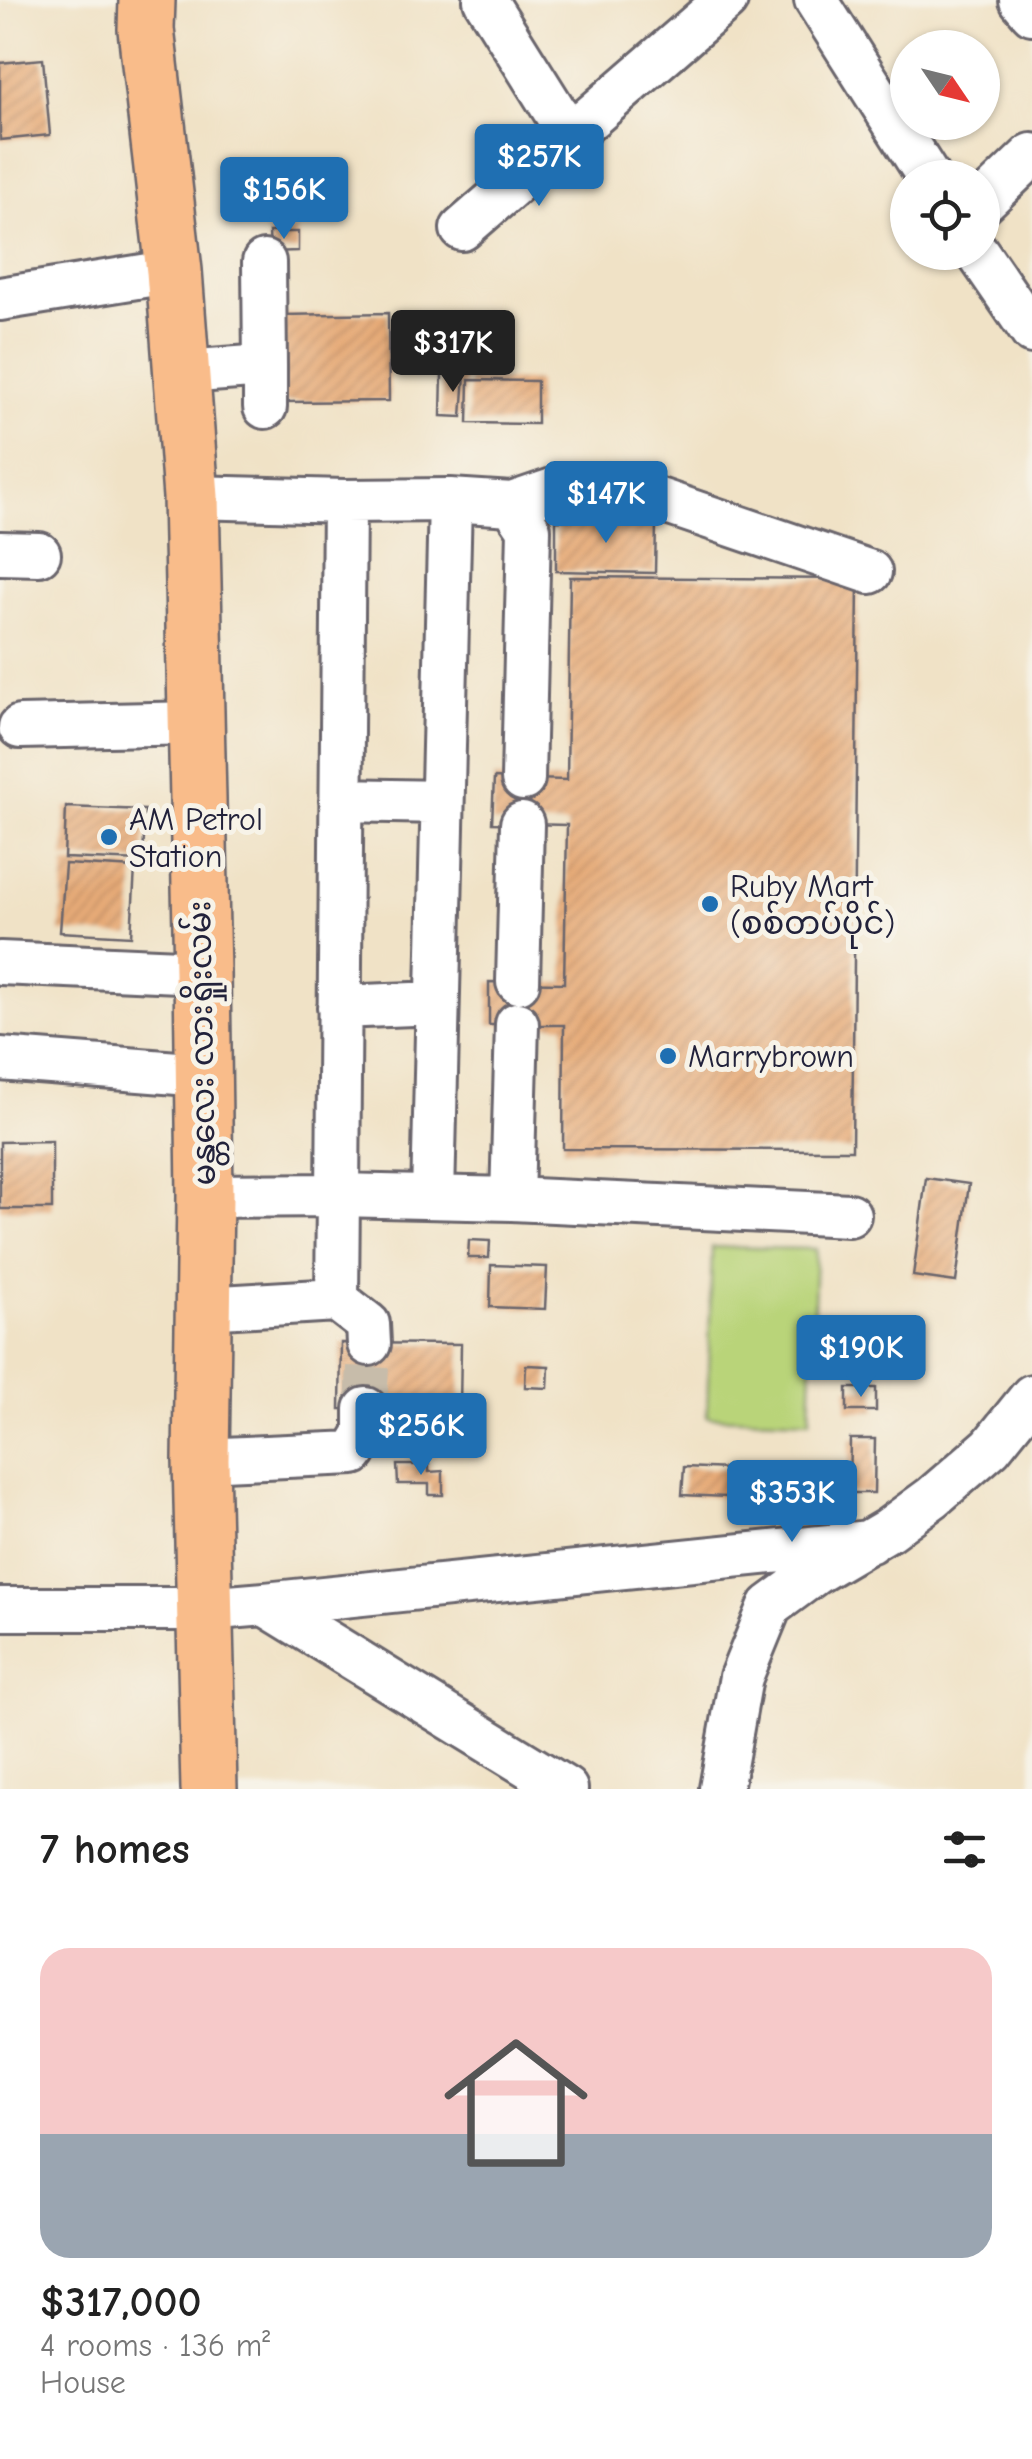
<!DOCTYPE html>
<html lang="en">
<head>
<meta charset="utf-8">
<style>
  body { margin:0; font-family:"Comic Neue","Noto Sans Myanmar",sans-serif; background:#f6f6f6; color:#222; height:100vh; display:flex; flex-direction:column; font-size:38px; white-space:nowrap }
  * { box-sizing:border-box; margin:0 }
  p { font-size:32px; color:#767676 }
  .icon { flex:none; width:55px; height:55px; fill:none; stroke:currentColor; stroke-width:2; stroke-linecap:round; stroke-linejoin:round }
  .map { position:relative; height:1789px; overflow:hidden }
  .drawer { display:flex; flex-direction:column; background:#fff; flex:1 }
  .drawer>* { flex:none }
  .needle { width:65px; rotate:125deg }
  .tools { position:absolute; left:890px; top:30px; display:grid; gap:20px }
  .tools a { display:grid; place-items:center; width:110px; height:110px; border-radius:50%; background:#fff; box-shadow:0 2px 8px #0004; font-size:50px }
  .price { position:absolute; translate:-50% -85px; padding:0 22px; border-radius:10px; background:#1f6fb2; color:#fff; font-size:32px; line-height:65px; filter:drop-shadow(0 2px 5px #0008) }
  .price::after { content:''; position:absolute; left:50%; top:60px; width:30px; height:22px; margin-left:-15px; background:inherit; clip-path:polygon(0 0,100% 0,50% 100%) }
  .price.current { background:#222; color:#fff }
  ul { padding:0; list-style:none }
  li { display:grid; align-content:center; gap:20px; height:530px; padding:0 40px }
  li+li { border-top:2px solid #e0e0e0 }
  li span { display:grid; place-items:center; height:310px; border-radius:30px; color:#555 }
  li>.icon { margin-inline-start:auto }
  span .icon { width:180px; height:180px; fill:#fffc; stroke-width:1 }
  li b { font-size:42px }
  h2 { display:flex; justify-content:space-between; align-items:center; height:120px; padding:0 40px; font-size:42px }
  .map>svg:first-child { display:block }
  .pitch { fill:#b9d479; stroke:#6e7b5a; stroke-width:2.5 }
  .building { fill:url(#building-hatch) }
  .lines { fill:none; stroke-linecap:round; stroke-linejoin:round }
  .minor-tunnel { stroke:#c7bcaa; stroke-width:42; stroke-dasharray:42 21; stroke-linecap:butt }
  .minor-casing { stroke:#6a656c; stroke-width:48 }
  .highway-casing { stroke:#6a656c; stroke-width:60 }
  .minor { stroke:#fff; stroke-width:42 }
  .highway { stroke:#f9bc8a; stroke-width:55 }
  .poi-dot { fill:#1f6fb2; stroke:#f7f3e8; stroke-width:4 }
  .labels { text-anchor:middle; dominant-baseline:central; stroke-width:10; stroke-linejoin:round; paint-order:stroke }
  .poi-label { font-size:32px; fill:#22223b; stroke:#f7f3e8; text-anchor:start }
  .street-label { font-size:32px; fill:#22223b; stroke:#f7f3e8 }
</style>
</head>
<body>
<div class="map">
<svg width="1032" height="1789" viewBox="0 0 1032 1789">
  <defs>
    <pattern id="building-hatch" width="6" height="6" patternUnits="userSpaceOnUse" patternTransform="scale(2.5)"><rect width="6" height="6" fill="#e6aa77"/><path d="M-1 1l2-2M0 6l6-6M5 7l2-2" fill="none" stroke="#c59268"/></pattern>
  </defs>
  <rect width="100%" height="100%" fill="#f7f3e8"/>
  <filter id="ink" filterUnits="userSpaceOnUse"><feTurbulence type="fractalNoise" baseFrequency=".01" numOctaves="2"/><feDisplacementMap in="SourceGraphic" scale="20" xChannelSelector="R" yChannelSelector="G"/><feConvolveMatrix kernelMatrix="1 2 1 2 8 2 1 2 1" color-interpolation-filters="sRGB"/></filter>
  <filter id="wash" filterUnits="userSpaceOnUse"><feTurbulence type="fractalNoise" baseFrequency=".0048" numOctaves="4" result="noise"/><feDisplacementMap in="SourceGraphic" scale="40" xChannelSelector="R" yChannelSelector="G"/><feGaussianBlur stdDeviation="2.25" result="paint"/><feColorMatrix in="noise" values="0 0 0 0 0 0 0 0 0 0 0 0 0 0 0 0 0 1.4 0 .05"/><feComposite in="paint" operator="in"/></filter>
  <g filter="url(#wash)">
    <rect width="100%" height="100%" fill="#f0e2c6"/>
    <path class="pitch" d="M712,1247l104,2 -6,171 -103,-3z"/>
    <g id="blocks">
      <path class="building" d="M43,59l7,76 -50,5v-77z
        M269,232h29v19l-28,1z
        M388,313l1,88 -106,1v-87z
        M442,373l23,1 -3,43 -21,-1z
        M469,380l68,1v43l-69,-1z
        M556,520l100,2 -1,51 -99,-2z
        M570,577l288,2 -6,571 -289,-1 1,-124h-75v-43l75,1 3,-158 -75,-2 2,-45 73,2z
        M66,807l79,3 -2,51 -79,-3z
        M65,864l70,4 -4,68 -71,-4z
        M52,1141v68h-52v-67z
        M926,1178l43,6 -13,98 -43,-6z
        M469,1240l21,1 -1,17h-21z
        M491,1265l56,2 -2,42 -55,-2z
        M341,1343l120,1 -1,66 -120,-1z
        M526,1365l23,1 -1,22 -23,-1z
        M847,1388h29v23h-29z
        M850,1439h25l-1,54h-25z
        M397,1465h32v7l14,-1v24h-14v-11h-31z
        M684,1467l45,2 -2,28 -45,-2z"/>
    </g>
  </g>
  <g filter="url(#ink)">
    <use href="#blocks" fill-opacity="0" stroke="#6a656c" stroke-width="2.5"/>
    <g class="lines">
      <path class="minor-tunnel" d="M366,1409l3,-65"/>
      <g class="minor-casing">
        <path id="minor" d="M485,0l84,134
          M816,0l113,178
          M1021,0l11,13
          M982,203l50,-48
          M462,229l264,-229
          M977,252l55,80
          M0,299l174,-28
          M183,372l82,-6 -1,-104
          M265,407v-41
          M191,497l153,4 -6,694 -133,1
          M344,501l106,-1 62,4 17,25 -6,250
          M512,504l50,-17 85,9 223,76
          M0,553l39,1
          M20,727l176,-4
          M341,800l101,2
          M0,963l202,9
          M518,982l4,-158
          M339,1007l98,-4
          M0,1059l203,16
          M433,1197l17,-697
          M512,1199l5,-175
          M337,1300l1,-105 174,4 337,16
          M203,1308l134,-8 31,24 1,20
          M201,1460l153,-7 12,-20v-24
          M265,1604l604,-62
          M0,1609h205l60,-5 301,185
          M721,1789l20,-112 29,-71 45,-33 73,-43 45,-33 58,-50 41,-51"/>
      </g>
      <g class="highway-casing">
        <path id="highway" d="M147,0l-1,29 28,242 17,226 11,475 3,224 -4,264 8,329"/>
      </g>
      <use href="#minor" class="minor"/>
      <use href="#highway" class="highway"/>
    </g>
  </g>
  <g class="poi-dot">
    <circle cx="109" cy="837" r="10"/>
    <circle cx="710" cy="904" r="10"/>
    <circle cx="668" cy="1056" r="10"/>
  </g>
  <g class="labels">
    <g class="poi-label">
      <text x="129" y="819">AM Petrol<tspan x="129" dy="37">Station</tspan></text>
      <text x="730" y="886">Ruby Mart<tspan x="730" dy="37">(စစ်တပ်ပိုင်)</tspan></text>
      <text x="688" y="1056">Marrybrown</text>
    </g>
    <g class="street-label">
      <text transform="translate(202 1043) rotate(-91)">မန္တလေး လားရှိုးလမ်း</text>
    </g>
  </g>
</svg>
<div class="tools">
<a><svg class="needle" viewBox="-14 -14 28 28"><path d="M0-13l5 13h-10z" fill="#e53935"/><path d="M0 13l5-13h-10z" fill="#767676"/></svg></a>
<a><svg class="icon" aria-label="locate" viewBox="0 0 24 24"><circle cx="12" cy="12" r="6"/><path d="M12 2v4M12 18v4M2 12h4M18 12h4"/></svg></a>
</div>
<b class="price" style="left:539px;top:209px">$257K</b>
<b class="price" style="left:284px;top:242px">$156K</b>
<b class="price current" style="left:453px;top:395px">$317K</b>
<b class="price" style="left:606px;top:546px">$147K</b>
<b class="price" style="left:861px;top:1400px">$190K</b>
<b class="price" style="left:421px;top:1478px">$256K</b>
<b class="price" style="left:792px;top:1545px">$353K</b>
</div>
<section class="drawer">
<h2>7 homes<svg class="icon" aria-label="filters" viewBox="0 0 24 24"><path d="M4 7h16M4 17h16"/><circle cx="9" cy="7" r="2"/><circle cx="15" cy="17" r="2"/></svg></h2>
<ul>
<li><span style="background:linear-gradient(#f6c9c9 60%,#9aa5b1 0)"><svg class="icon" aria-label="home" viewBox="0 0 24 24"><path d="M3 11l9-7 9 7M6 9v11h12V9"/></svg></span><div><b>$317,000</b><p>4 rooms · 136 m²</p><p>House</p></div></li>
</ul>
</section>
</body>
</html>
